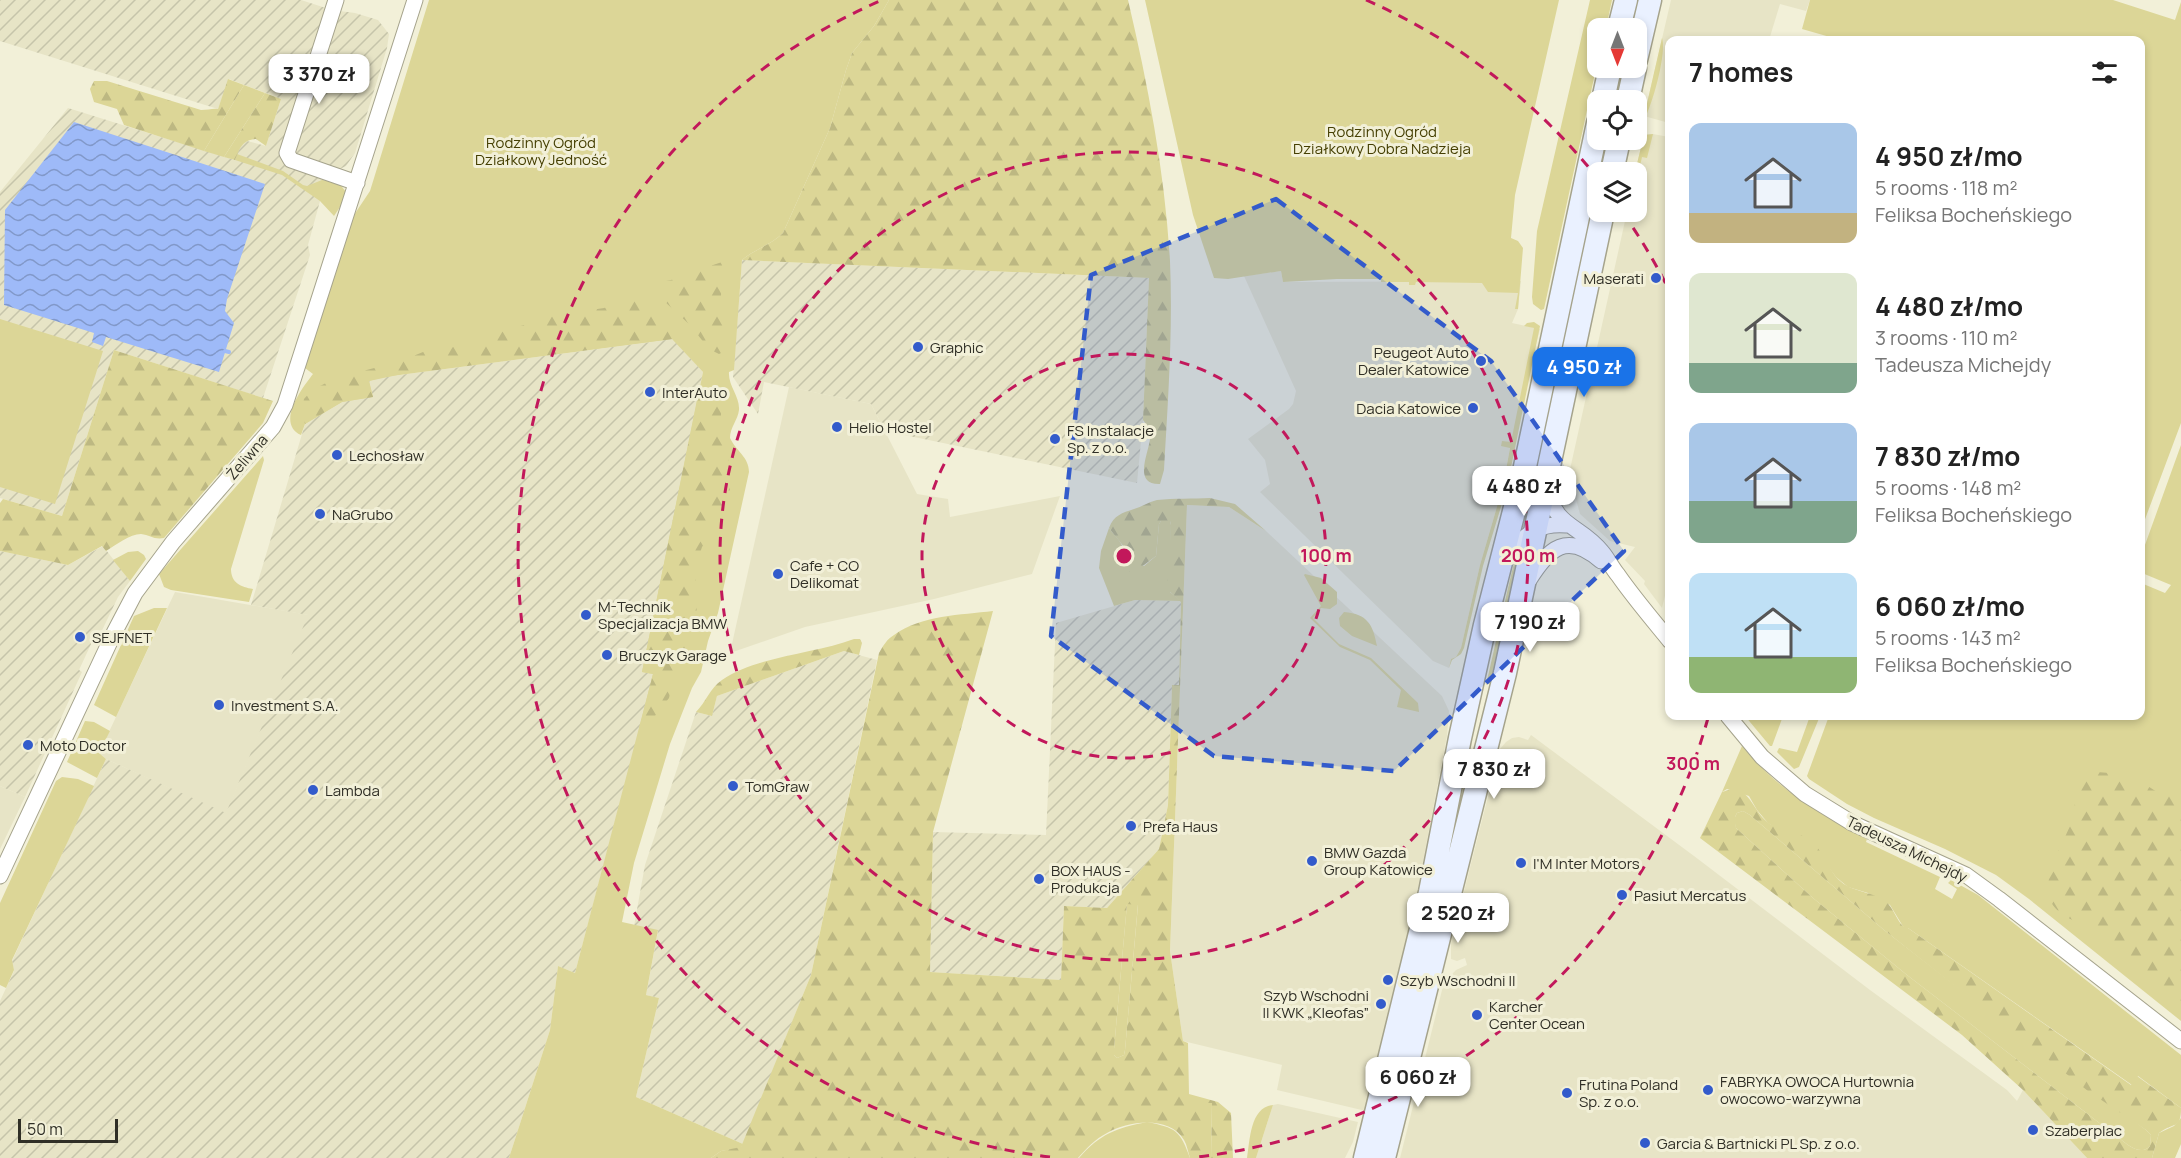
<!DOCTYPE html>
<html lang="en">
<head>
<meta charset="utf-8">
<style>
  body { margin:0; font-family:Manrope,sans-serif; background:#f2f2f2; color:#222; height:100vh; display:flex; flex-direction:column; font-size:22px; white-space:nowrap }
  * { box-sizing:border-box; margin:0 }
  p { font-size:20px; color:#767676 }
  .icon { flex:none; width:33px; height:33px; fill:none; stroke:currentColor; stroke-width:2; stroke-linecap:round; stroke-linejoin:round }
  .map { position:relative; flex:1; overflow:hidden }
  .details { position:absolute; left:1665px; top:36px; width:480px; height:684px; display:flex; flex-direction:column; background:#fff; border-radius:12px; box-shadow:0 3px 9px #0003 }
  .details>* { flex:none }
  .needle { width:39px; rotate:180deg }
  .fabs { position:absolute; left:1587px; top:18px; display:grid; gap:12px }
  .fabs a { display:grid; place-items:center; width:60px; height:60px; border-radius:12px; background:#fff; box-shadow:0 3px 9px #0003; font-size:30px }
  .scale { position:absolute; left:18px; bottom:15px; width:100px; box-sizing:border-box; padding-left:6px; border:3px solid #302f26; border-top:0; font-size:16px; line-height:21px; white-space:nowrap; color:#302f26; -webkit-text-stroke:4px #f2f0d8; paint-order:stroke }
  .price { position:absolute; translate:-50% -51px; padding:0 14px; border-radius:12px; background:#fff; color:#222; font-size:20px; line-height:39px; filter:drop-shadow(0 2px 3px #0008) }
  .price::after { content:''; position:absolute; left:50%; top:36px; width:18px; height:14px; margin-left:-9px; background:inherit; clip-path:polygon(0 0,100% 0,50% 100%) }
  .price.current { background:#1a73e8; color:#fff }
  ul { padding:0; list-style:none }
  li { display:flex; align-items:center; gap:18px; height:150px; padding:0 24px }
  li span { display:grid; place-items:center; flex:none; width:168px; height:120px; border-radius:12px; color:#555 }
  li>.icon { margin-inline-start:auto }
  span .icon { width:72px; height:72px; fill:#fffc; stroke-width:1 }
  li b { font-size:26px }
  h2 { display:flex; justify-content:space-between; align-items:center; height:72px; padding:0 24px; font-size:26px }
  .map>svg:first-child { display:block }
  .built { fill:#e7e4c6 }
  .industrial { fill:url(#industrial-furrows) }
  .green { fill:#dcd697 }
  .forest { fill:url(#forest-firs); fill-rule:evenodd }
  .water { fill:url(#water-waves) }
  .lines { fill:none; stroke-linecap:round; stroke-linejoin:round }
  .stream { stroke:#9ebaf8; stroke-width:4 }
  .street-casing { stroke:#a5a38c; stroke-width:17 }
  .secondary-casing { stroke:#a5a38c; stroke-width:25 }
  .street { stroke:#fff; stroke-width:15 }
  .secondary { stroke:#eaf1ff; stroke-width:22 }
  .marked { fill:#335bcb; fill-opacity:0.2; stroke:#335bcb; stroke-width:4.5; stroke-dasharray:12 8; stroke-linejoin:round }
  .ring { fill:none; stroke:#c2185b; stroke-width:3; stroke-dasharray:10 8 }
  .poi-dot { fill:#335bcb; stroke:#f2f0d8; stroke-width:2 }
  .labels { text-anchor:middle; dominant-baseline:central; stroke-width:6; stroke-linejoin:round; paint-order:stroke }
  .park-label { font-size:15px; fill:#453f02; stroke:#f2f0d8 }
  .poi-label { font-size:15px; fill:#302f26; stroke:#f2f0d8; text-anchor:start }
  .street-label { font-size:15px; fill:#302f26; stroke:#f2f0d8 }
  .centre { fill:#c2185b; stroke:#f2f0d8; stroke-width:3 }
  .ring-label { font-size:18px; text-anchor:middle; font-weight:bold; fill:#c2185b; stroke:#f2f0d8; stroke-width:6; stroke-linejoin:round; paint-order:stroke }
</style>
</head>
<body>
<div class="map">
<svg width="2181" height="1158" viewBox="0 0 2181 1158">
  <defs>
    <pattern id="industrial-furrows" width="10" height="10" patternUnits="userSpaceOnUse" patternTransform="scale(1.5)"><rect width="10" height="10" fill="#e7e4c6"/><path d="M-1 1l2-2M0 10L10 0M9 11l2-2" fill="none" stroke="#c6c4aa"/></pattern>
    <pattern id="forest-firs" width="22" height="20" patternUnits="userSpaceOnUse" patternTransform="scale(1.5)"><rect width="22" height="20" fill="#dcd697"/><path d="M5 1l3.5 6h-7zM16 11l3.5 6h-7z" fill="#bdb882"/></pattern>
    <pattern id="water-waves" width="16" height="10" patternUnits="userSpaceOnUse" patternTransform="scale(1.5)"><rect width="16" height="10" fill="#9ebaf8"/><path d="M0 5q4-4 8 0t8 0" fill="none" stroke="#8198c9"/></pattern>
  </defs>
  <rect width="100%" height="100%" fill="#f2f0d8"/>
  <path class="built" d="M1671,0h139l-4,11 -26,-7 -11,36h-99l-1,83 -25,-7z
    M1653,134l16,3 1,439 -8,32 -18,-24 1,-3 -20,-21 10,-13 -25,-6 -30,-27 -11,-40 58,-262h9l-1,-40 9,-37z
    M1281,271l2,11 238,-1 -3,28 -6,14 28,6 -29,113 -8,44 -23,79 -19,83 -5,9 -5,2 -2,9 -16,-7 -173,-169 10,-8 -5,-24 -17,-21 41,-30 4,-5 3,-13 -52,-115z
    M789,387l82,17 46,90 31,5 2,18 110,-21 -28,78 -98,25 -129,28 -75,26z
    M1187,505l42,2 37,24 176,165 7,15 -2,25 -41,214 -40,161 -89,-21 5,-25 -99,-24 -13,-90z
    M175,592l134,23 -83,199 -120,-55 -7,-6z
    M1531,735l163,121 176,134 137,100 10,11 6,-11 64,68h-687l44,-176 12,-12 11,-5 -2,-7 -8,3 -6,-2v-16l49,-194 6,-7 6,-4 7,-1 9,3z
    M0,786l25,11 -25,52z
    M1278,1104l80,18 -5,20 -8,16h-89l17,-53z"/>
  <path class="industrial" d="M0,0h301l31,10 23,3 23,7 11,14 -2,14 -32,105 -9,13 -12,6 -14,29 -12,44 2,10 -47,143 -149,-48 -52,166 -62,-18v-306l68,-84 167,52 6,-16 6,-3 19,5 15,-47 -52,-20 -11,30 -218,-68z
    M742,260l407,18 -6,142 -6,63 -252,-52 -14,-27 -107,-22 -6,32 -25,-37z
    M673,339l30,33 -60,300 11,2 -79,299 -17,-7 -8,64 -41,128h-509v-157l14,-30 -2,-10 94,-202 120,54 82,-198 -57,-10 54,-181 37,-22 31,-5 -4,-16 15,-4z
    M103,546l27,35 -12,16 -22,46 -4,-1 -13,28 3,2 -57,125 -25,-11v-235l68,14z
    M1135,600l46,1 -2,84h-7l-4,120 -9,44 -52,59 -43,-2 -3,74 -131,-8 3,-140 113,3 10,-212z
    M844,651l33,9 -66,315 -68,169 -107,-47 23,-99 -13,-3 12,-64 -24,-5 11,-61 51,-153 16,4 5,-20z"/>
  <path class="green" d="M429,0h460l-15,26 -22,27 -6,17 -16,58 -47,105c-12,12 -28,16 -41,27l-8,110 -5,2c-1,14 11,24 10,38 -1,10 -9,17 -9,28 6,13 19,19 19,34l-31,141 -10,28 -7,31 -9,16 -22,56 -36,119 -12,59 36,8 -12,65 13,3 -23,99 107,47 -2,4 -20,3 -10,7h-202l41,-128 8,-64 17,7 78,-299 -11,-2 61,-300 -31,-33 -265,34 -38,8 4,16 -31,5 -37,22 -4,11c-26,-12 2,-48 12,-61l-8,-6 49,-153 16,-24z
    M1145,0h414l-44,195 -4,43 7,3 5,7 -5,61h-3l3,-16 -30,-1 -6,-9 -66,-1 -1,3h-6v-3h-28v-3h-44l-54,3 -2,-11 -53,8 -14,-1 -21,-63z
    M1590,0h22l-6,28h-8l-1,36 -53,245 -3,1 -8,-6 -1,-7 5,-66z
    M1810,0h303l62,20 6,-18v421l-40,107 -1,-490h-310v-3l-28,-8z
    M1662,38c5,14 -10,70 -19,83z
    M244,85l21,8 -41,64 -20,-6z
    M1653,134l-6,24 -5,-1 -5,22 -2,-7 9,-37z
    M237,154l46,17 20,14 4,1 15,-6 17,3 7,9 -4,12 -8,12 -14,-15 -38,-26 -47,-15z
    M0,319l103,32 -48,153 -55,-17z
    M1534,322l6,4 -33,161 -24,79 -19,82 -3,6 -9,6 -3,8 2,-9 5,-2 5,-9 19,-83 23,-79 7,-38 -9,-2 1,-5 9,1 23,-114 -10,-2 3,-3z
    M2181,445v576l-152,-122 -33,-24 -51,-26 -71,-31 -27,-14 -38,-25 -2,-3 22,-60h311l1,-133 24,10 6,-8 -29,-12 -1,-3v-14z
    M263,456l1,4 -33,109c0,14 10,18 22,20l-4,13 -78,-12 -7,-3 -5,-13z
    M1161,521h9l1,4 -1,67 11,9 -46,-1 -21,6 -15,-38 2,-17 8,-23c9,12 18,17 13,33l22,5 12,-10 3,-32z
    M1521,546l-29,136 -6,3 22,-97 7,-29z
    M138,551l6,4 2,4 -16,22 -17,-21 15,-8z
    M1305,574l16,4 16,14v12l-7,5 -9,-1 -8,10 26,26 32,14 47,45 1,9 -22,-5 4,-17 -31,-30 -30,-13 -30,-29 11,-12 -17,-31z
    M154,608h13l-51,109 -22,-12 40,-89z
    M1344,612c24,2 29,13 33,34l-25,-10 -12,-10 -1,-8z
    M1745,716h38l-11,30h-2z
    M1810,716h10l-21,51 -5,2 -17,-17 2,-4 18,4z
    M85,721l9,1 16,9 -11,22 7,6 -9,19 -30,-16z
    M1742,746c34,42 78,69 125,93l-1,3 74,35 -5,12 17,10 5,-10 -9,-6 3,-3 27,15 203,160v53l-43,-32 -6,9 -224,-157h-4l-14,-23 -22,-12 -20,-6 -12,-10 -13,-17 -55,-37 -11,-13 -8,-14 -22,-7 -5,3z
    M62,777l16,2 16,7 -82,174 2,10 -8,18 -6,-3v-82l56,-122z
    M1743,811l7,4 134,115 117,91 145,109 5,5 -1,11c-7,7 -14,4 -22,-1l-221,-170 -94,-77 -77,-70 -2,-9 3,-6z
    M1127,904h11l-13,146 -1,5 -7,3 -3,-3v-6z
    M1201,1103h11l-1,55h-10z
    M1273,1105l-17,53h-9c3,-17 3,-51 26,-53z
    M2181,1118v26l-6,14h-23l7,-25 15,-7z
    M1147,1122c29,6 33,8 43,36h-111c21,-24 37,-30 68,-36z"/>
  <path class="forest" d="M889,0h239c20,85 37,173 42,261 3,69 -2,140 -6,209l-4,14c-31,1 -7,-38 -10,-51 -1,-5 -4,-9 -7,-13l6,-142 -407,-18c13,-11 29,-15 41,-27l47,-105 16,-58 6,-17 22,-27z
    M228,79l16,6 -40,66 -80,-26 -7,-16 -23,-7 -4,-13 4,-8h13l94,29c7,0 12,-2 17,-1z
    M265,93l16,6 -15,47 -10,-7c-14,1 -16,9 -21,21l-11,-3z
    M722,262c2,12 -1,22 -1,34 1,18 9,38 2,56l-4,2 -10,-5 -19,-24 -27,-25 -4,-11 7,-8 19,-4 19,-9z
    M633,296c18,4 30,20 42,33l-2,10 -289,38 -15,4 4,16 -31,5 -37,22 -3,-15 2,-10 8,-9 24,-12 65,-17 22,-9 43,-7 31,-12 60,-18 47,-7z
    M114,350l159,51 -10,22 -99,115c-10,2 -14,-3 -23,-4 -11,0 -25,11 -35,17l-4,-5 -34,19 -68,-14v-48l3,-4 59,17z
    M700,385l18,11 3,8v28l8,30 1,31 -5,20 -23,34 -5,15 -2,27 3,39 -3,8 -19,29 -7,33 -21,27 -9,4 14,-55 -11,-2z
    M1210,498l25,6 31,27 -37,-24 -42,-2 -17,446 13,90 5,2 1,51 29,8 13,11 2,45h-22l1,-55h-10l-1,55h-11c-2,-6 -3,-13 -6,-18 -15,-25 -56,-19 -77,-7 -12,6 -20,15 -29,25h-367l10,-7 20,-4 70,-172 68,-322c4,-7 8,-14 15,-18 27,-20 67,-20 99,-24l-60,221 -3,140 131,8 3,-74 43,2 52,-59 9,-44 4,-120h7l2,-83 -14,-13 4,-64 -1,-4h-9l-2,3 -3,32 -20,15 -7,1 -6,-5 1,-20 -15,-19c5,-13 13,-15 25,-19 8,-2 14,-7 23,-9 17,-2 36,-1 53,-2zM1127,904l11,1 -13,145 -1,5 -7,3 -3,-3v-6z
    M854,639h6l2,4 -3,12 -15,-4 -127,45 -5,20 -16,-4c10,-10 14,-24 26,-32 35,-24 92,-26 132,-41z
    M2097,772l25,2 15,5 23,15 21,3v210c-7,-4 -11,-11 -17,-15 -11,-9 -25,-13 -34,-24 -6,-5 -9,-12 -14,-18 -6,-8 -16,-15 -25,-21 -14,-8 -38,-14 -42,-33 -5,-28 14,-49 22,-74 8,-23 -1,-38 26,-50z
    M1735,788c18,7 19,25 35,36 11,7 27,8 39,15 12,8 19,30 30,41 12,12 32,11 46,21 9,7 11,19 19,26l4,1 223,157 6,-9 44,32c0,22 -8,14 -22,25l-7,25h-65l-64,-68 -61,-55 -262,-197 22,-46zM1743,811l7,4 134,115 204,161 58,39 5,5 -1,11c-7,7 -14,4 -22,-1l-221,-170 -94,-77 -77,-70 -1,-11 2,-4z"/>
  <path class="water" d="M74,122l191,62 -38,115 -2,12 9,12 -15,49 -113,-35 -3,9 -11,-4 2,-9 -90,-28 1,-95z"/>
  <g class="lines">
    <path class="stream" d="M225,351l4,1"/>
    <g class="street-casing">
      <path id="street" d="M336,0l-49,153 4,7 66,23
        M1547,487c8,42 33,37 55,65 6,7 10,16 16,23 16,23 34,44 52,66
        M1503,557c22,-20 32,-35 64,-32
        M1529,580c20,-32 38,-49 72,-19
        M1728,716l34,41 43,37 47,29 114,52 33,24 182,142
        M0,876l114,-243 21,-40 38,-51 100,-115 12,-22 130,-405"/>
    </g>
    <g class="secondary-casing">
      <path id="secondary" d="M1619,28l7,-28
        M1636,60l14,-60
        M1603,100l7,-32
        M1628,100l7,-32
        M1612,172l7,-32
        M1365,1158l65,-266 30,-154 25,-113 38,-149 75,-353
        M1384,1158l121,-485 98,-461"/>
    </g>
    <use href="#street" class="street"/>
    <use href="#secondary" class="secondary"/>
  </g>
  <path class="marked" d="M1276,199l215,162 133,190 -230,220 -180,-15 -163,-120 40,-361z"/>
  <g class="ring">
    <circle cx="1124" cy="556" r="202"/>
    <circle cx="1124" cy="556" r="404"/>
    <path d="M1708 718A606 606 0 0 1 1198 1157M1050 1157A606 606 0 0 1 882 0M1366 0A606 606 0 0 1 1595 175M1623 213A606 606 0 0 1 1669 290"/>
  </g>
  <g class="poi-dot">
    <circle cx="1656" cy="278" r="6"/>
    <circle cx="918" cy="347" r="6"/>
    <circle cx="1481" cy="361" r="6"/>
    <circle cx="650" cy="392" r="6"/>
    <circle cx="1473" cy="408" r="6"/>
    <circle cx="837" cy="427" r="6"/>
    <circle cx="1055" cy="439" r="6"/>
    <circle cx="337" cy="455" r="6"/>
    <circle cx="320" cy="514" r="6"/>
    <circle cx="778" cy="574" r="6"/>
    <circle cx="586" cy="615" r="6"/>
    <circle cx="80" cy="637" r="6"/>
    <circle cx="607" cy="655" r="6"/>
    <circle cx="219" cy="705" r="6"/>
    <circle cx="28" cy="745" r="6"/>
    <circle cx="733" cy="786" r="6"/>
    <circle cx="313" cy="790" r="6"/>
    <circle cx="1131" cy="826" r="6"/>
    <circle cx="1312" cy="861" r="6"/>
    <circle cx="1521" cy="863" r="6"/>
    <circle cx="1039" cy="879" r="6"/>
    <circle cx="1622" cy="895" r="6"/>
    <circle cx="1388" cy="980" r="6"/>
    <circle cx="1381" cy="1004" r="6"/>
    <circle cx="1477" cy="1015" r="6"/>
    <circle cx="1708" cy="1090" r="6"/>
    <circle cx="1567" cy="1093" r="6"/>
    <circle cx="2033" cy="1130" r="6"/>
    <circle cx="1645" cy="1143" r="6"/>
  </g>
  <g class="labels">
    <g class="park-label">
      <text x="1382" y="131">Rodzinny Ogród<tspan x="1382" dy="17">Działkowy Dobra Nadzieja</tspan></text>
      <text x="541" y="142">Rodzinny Ogród<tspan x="541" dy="17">Działkowy Jedność</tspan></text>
    </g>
    <g class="poi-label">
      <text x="1644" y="278" text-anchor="end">Maserati</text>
      <text x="930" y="347">Graphic</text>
      <text x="1469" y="352" text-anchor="end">Peugeot Auto<tspan x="1469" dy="17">Dealer Katowice</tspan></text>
      <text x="662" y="392">InterAuto</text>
      <text x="1461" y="408" text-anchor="end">Dacia Katowice</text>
      <text x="849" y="427">Helio Hostel</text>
      <text x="1067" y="430">FS Instalacje<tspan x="1067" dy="17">Sp. z o.o.</tspan></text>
      <text x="349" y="455">Lechosław</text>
      <text x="332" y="514">NaGrubo</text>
      <text x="790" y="565">Cafe + CO<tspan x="790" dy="17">Delikomat</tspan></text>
      <text x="598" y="606">M-Technik<tspan x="598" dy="17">Specjalizacja BMW</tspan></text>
      <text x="92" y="637">SEJFNET</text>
      <text x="619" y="655">Bruczyk Garage</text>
      <text x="231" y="705">Investment S.A.</text>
      <text x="40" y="745">Moto Doctor</text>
      <text x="745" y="786">TomGraw</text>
      <text x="325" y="790">Lambda</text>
      <text x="1143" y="826">Prefa Haus</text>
      <text x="1324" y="852">BMW Gazda<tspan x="1324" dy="17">Group Katowice</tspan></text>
      <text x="1533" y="863">I'M Inter Motors</text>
      <text x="1051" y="870">BOX HAUS -<tspan x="1051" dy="17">Produkcja</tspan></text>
      <text x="1634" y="895">Pasiut Mercatus</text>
      <text x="1400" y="980">Szyb Wschodni II</text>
      <text x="1369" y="995" text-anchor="end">Szyb Wschodni<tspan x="1369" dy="17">II KWK „Kleofas”</tspan></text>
      <text x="1489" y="1006">Karcher<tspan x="1489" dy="17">Center Ocean</tspan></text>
      <text x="1720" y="1081">FABRYKA OWOCA Hurtownia<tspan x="1720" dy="17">owocowo-warzywna</tspan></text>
      <text x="1579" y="1084">Frutina Poland<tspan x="1579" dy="17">Sp. z o.o.</tspan></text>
      <text x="2045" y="1130">Szaberplac</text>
      <text x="1657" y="1143">Garcia &amp; Bartnicki PL Sp. z o.o.</text>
    </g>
    <g class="street-label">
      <text transform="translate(247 457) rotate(-49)">Żeliwna</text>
      <text transform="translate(1907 849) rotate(26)">Tadeusza Michejdy</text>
    </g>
  </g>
  <circle cx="1124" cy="556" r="9" class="centre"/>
  <g class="ring-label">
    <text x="1326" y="562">100 m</text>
    <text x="1528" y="562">200 m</text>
    <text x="1693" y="770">300 m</text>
  </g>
</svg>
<div class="fabs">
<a><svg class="needle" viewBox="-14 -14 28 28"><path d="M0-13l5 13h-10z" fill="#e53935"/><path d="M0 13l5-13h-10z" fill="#767676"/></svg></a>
<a><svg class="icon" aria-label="locate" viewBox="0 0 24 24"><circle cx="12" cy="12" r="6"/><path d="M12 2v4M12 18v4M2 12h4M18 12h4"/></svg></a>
<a><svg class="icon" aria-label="layers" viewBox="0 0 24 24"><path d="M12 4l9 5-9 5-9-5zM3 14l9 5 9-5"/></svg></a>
</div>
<div class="scale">50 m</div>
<b class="price" style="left:319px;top:105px">3 370 zł</b>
<b class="price current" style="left:1584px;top:398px">4 950 zł</b>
<b class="price" style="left:1524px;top:517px">4 480 zł</b>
<b class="price" style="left:1530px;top:653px">7 190 zł</b>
<b class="price" style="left:1494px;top:800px">7 830 zł</b>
<b class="price" style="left:1458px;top:944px">2 520 zł</b>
<b class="price" style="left:1418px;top:1108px">6 060 zł</b>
<section class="details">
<h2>7 homes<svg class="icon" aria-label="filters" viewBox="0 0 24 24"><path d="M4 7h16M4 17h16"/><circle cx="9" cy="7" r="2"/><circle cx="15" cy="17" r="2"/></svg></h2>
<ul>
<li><span style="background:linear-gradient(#a9c7e8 75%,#c2b280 0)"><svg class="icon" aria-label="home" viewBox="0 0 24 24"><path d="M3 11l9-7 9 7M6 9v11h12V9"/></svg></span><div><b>4 950 zł/mo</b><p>5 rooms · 118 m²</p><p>Feliksa Bocheńskiego</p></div></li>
<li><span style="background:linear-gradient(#dfe7d0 75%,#7fa58c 0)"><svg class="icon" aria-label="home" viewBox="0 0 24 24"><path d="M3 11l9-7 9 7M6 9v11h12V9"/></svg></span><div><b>4 480 zł/mo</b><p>3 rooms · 110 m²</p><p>Tadeusza Michejdy</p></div></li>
<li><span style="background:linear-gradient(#a9c7e8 65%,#7fa58c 0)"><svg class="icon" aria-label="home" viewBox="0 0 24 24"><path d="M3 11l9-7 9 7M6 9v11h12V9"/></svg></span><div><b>7 830 zł/mo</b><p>5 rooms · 148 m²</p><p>Feliksa Bocheńskiego</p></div></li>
<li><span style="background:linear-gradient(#bfe0f5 70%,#8fb573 0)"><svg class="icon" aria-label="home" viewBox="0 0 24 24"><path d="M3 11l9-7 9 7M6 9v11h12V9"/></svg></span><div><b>6 060 zł/mo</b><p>5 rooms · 143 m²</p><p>Feliksa Bocheńskiego</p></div></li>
</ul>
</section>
</div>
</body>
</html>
